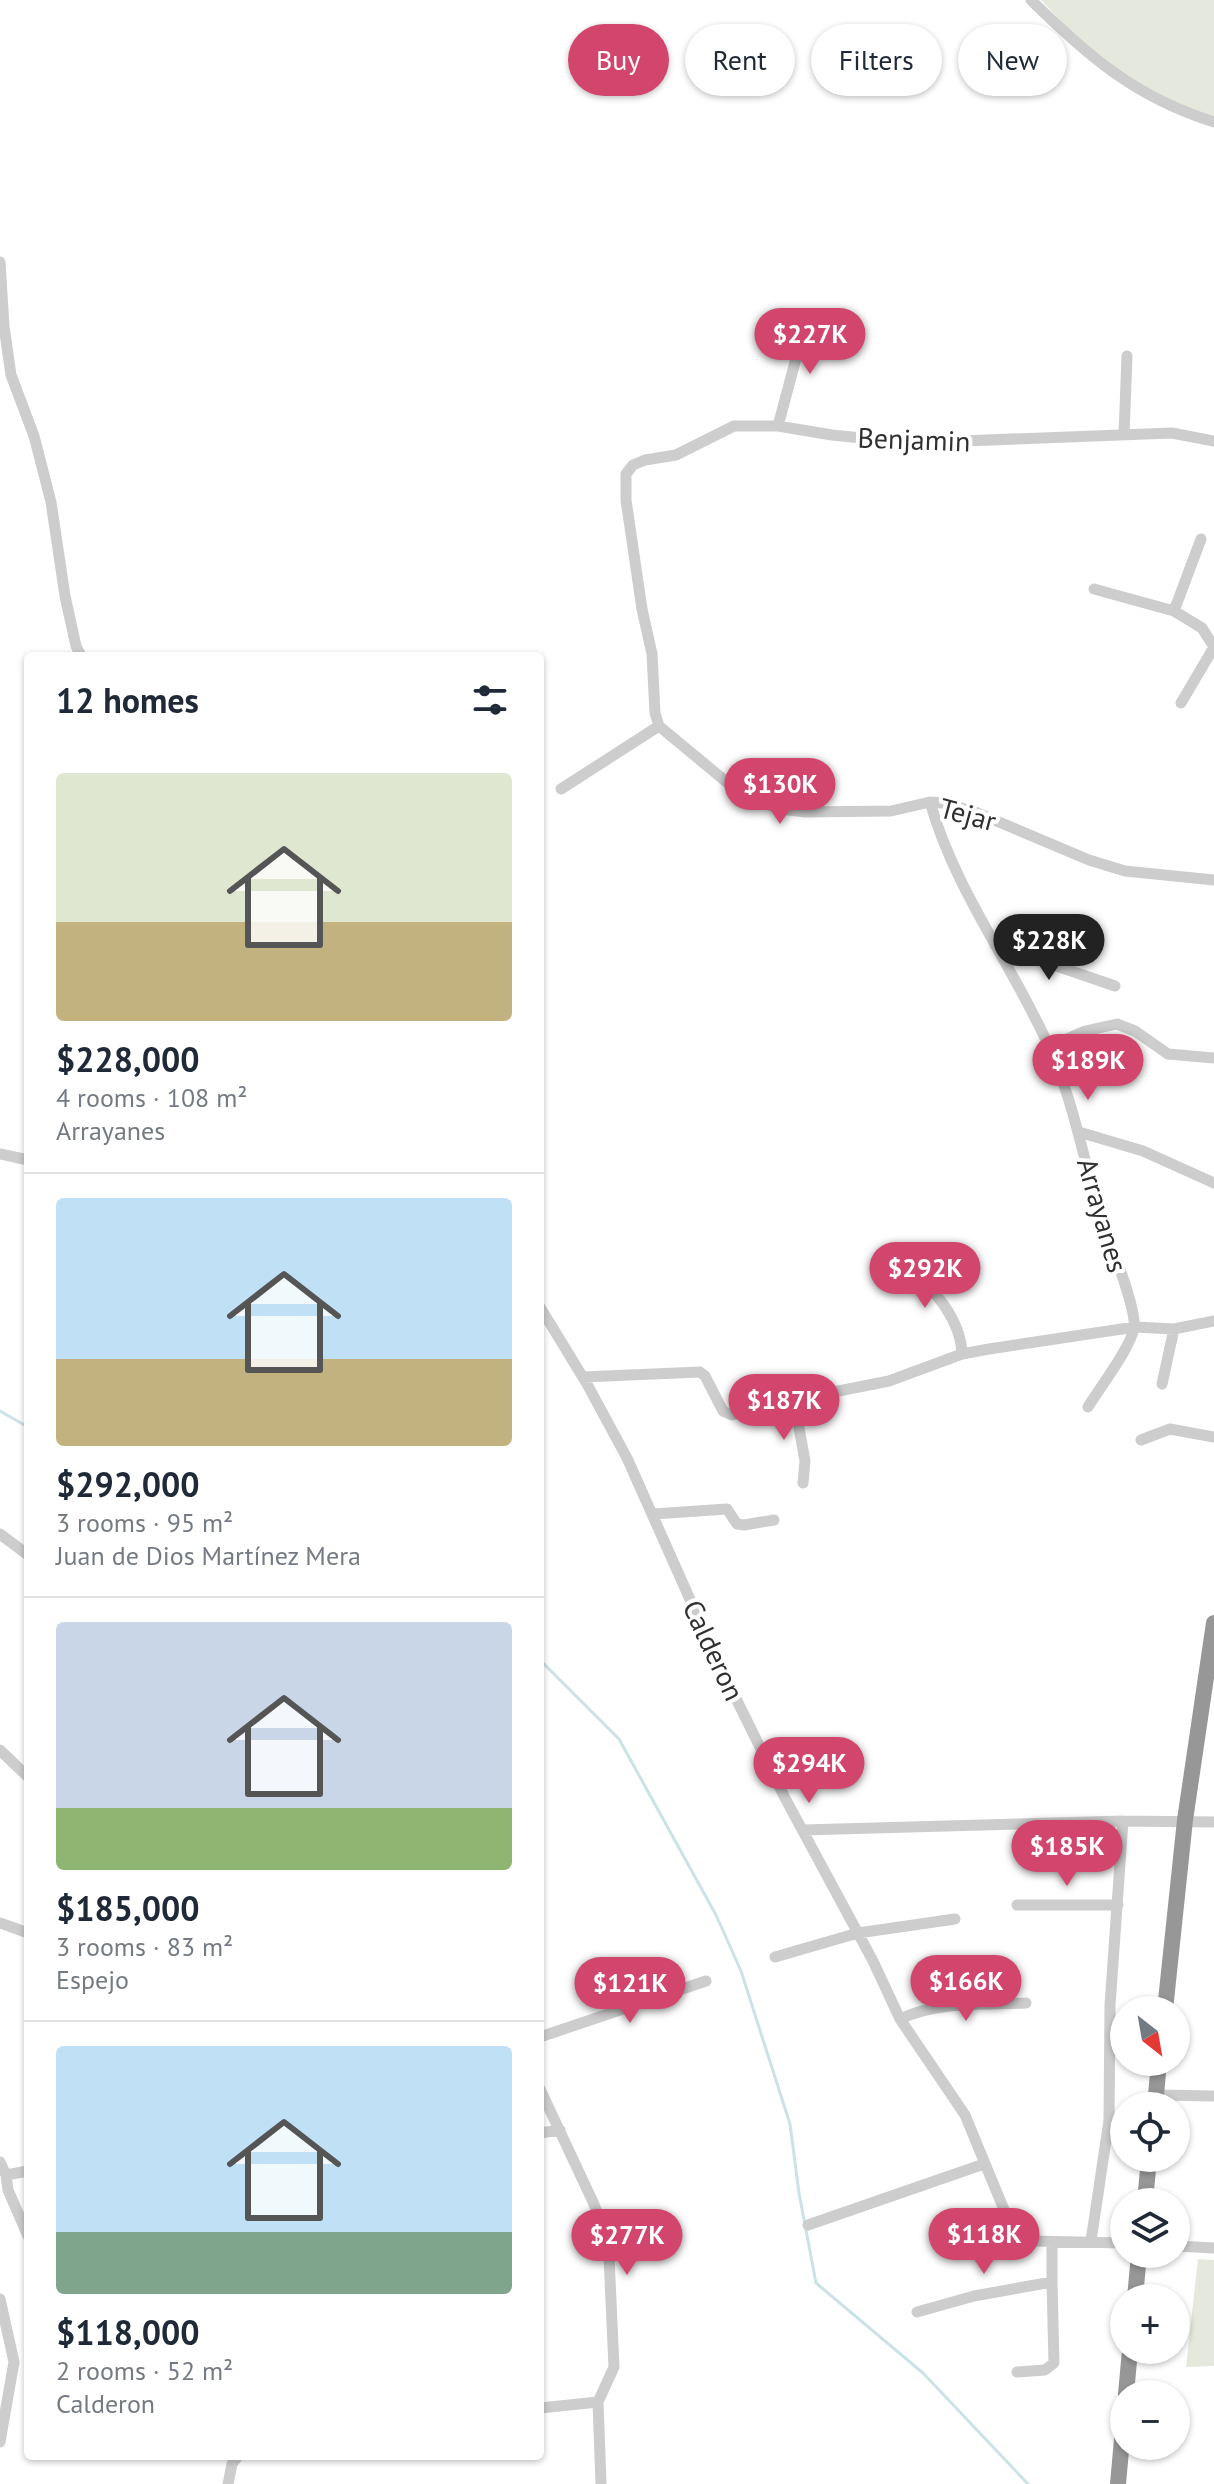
<!DOCTYPE html>
<html lang="en">
<head>
<meta charset="utf-8">
<style>
  body { margin:0; font-family:"PT Sans",sans-serif; background:#f6f6f7; color:#1f2937; height:100vh; display:flex; flex-direction:column; font-size:30px; white-space:nowrap }
  * { box-sizing:border-box; margin:0 }
  p { font-size:26px; color:#747a83 }
  .icon { flex:none; width:44px; height:44px; fill:none; stroke:currentColor; stroke-width:2; stroke-linecap:round; stroke-linejoin:round }
  .map { position:relative; flex:1; overflow:hidden }
  .drawer { position:absolute; left:24px; top:652px; width:520px; height:1808px; display:flex; flex-direction:column; background:#fff; border-radius:8px; box-shadow:0 2px 6px #0004 }
  .drawer>* { flex:none }
  .hud { position:absolute; left:568px; top:24px; width:526px; height:72px; display:flex; gap:16px }
  .needle { width:52px; rotate:149deg }
  .tools { position:absolute; left:1110px; top:1996px; display:grid; gap:16px }
  .tools a { display:grid; place-items:center; width:80px; height:80px; border-radius:50%; background:#fff; box-shadow:0 2px 6px #0004; font-size:40px }
  .price { position:absolute; translate:-50% -68px; padding:0 18px; border-radius:28px; background:#d2466e; color:#fff; font-size:26px; line-height:52px; filter:drop-shadow(0 2px 4px #0008) }
  .price::after { content:''; position:absolute; left:50%; top:48px; width:24px; height:18px; margin-left:-12px; background:inherit; clip-path:polygon(0 0,100% 0,50% 100%) }
  .price.current { background:#222; color:#fff }
  ul { padding:0; list-style:none }
  li { display:grid; align-content:center; gap:16px; height:424px; padding:0 32px }
  li+li { border-top:2px solid #e0e1e3 }
  li span { display:grid; place-items:center; height:248px; border-radius:8px; color:#555 }
  li>.icon { margin-inline-start:auto }
  span .icon { width:144px; height:144px; fill:#fffc; stroke-width:1 }
  li b { font-size:34px }
  h2 { display:flex; justify-content:space-between; align-items:center; height:96px; padding:0 32px; font-size:34px }
  .chip { padding:0 28px; border-radius:36px; background:#fff; box-shadow:0 2px 6px #0004; font-size:28px; line-height:72px }
  .chip.current { background:#d2466e; color:#fff }
  .map>svg:first-child { display:block }
  .green { fill:#e5e8dc }
  .lines { fill:none; stroke-linecap:round; stroke-linejoin:round }
  .stream { stroke:#cbe2e7; stroke-width:3 }
  .minor { stroke:#cdcdcd; stroke-width:11 }
  .highway { stroke:#979797; stroke-width:16 }
  .labels { text-anchor:middle; dominant-baseline:central; stroke-width:8; stroke-linejoin:round; paint-order:stroke }
  .street-label { font-size:28px; fill:#303030; stroke:#fff }
</style>
</head>
<body>
<div class="map">
<svg width="1214" height="2484" viewBox="0 0 1214 2484">
  <rect width="100%" height="100%" fill="#fff"/>
  <path class="green" d="M1041,0h173v119c-42,-16 -86,-35 -120,-66 -19,-16 -36,-35 -53,-53z
    M1198,2259l16,1v106l-28,1z"/>
  <g class="lines">
    <path class="stream" d="M0,1411l28,16
      M540,1660l79,79 97,176 25,56 49,153 9,69 17,90 107,90 105,111"/>
    <path class="minor" d="M1031,0c58,57 104,97 183,122
      M0,262l4,64 7,49 23,61 17,66 14,94 11,50 5,10
      M778,426l29,-109
      M1124,435l3,-79
      M1214,441l-42,-8 -262,10 -78,-8 -54,-9h-44l-58,29 -31,5 -12,5 -7,9v26l16,109 10,45 3,59 4,13 82,68 40,15 24,3 86,-1 39,-9 12,1 31,8 116,49 36,11 89,9
      M1094,589l80,22 28,17 12,19
      M1174,611l27,-72
      M1181,703l33,-56
      M561,789l98,-63
      M930,802c25,89 83,163 120,247 25,56 34,116 53,174 8,22 34,86 31,105 -3,19 -35,61 -46,79
      M995,945l120,41
      M1049,1047l36,-16 32,-7 18,7 33,23 46,4
      M1079,1132l64,19 71,32
      M0,1154l28,6
      M905,1260c24,26 56,56 57,94
      M540,1307l47,77 40,74 90,202 68,138 88,163 27,58 65,96 47,114 9,8 11,4 92,2
      M583,1377l117,-5 5,4 18,35 9,4 71,-17 86,-17 73,-27 27,-5 146,-22 39,2 40,-8
      M1162,1384l12,-55
      M794,1400l11,61 -2,22
      M1141,1440l29,-11 44,8
      M653,1514l74,-5 10,15 7,1 30,-5
      M0,1534l28,21
      M0,1750l28,27
      M803,1830l320,-9 91,1
      M1017,1905h101
      M0,1923l28,10
      M775,1957l83,-24 97,-14
      M900,2019c38,-18 84,-14 126,-16
      M540,2037l166,-56
      M540,2089l53,113 12,30 4,25 5,110 -16,35 3,82
      M1156,2095l58,1
      M540,2133l20,-3
      M0,2162l6,13 22,-4
      M6,2175l2,15 20,46
      M808,2225l176,-61
      M1091,2241l18,-121 1,-115 13,-184
      M1176,2246l38,2
      M0,2299l14,63 -14,80
      M917,2312l57,-16 78,-14v-39
      M1017,2372l28,-2 9,-7 -2,-81
      M540,2408l58,-6
      M228,2484l4,-20 6,-8"/>
    <path class="highway" d="M1165,2010l20,-190 29,-197
      M1155,2106l4,-44
      M1145,2202l4,-44
      M1135,2298l4,-44
      M1126,2394l4,-44
      M1118,2484l6,-67"/>
  </g>
  <g class="labels">
    <g class="street-label">
      <text transform="translate(914 439) rotate(2)">Benjamin</text>
      <text transform="translate(968 814) rotate(15)">Tejar</text>
      <text transform="translate(1103 1215) rotate(74)">Arrayanes</text>
      <text transform="translate(714 1650) rotate(65)">Calderon</text>
    </g>
  </g>
</svg>
<div class="tools">
<a><svg class="needle" viewBox="-14 -14 28 28"><path d="M0-13l5 13h-10z" fill="#e53935"/><path d="M0 13l5-13h-10z" fill="#747a83"/></svg></a>
<a><svg class="icon" aria-label="locate" viewBox="0 0 24 24"><circle cx="12" cy="12" r="6"/><path d="M12 2v4M12 18v4M2 12h4M18 12h4"/></svg></a>
<a><svg class="icon" aria-label="layers" viewBox="0 0 24 24"><path d="M12 4l9 5-9 5-9-5zM3 14l9 5 9-5"/></svg></a>
<a>+</a>
<a>−</a>
</div>
<b class="price" style="left:810px;top:376px">$227K</b>
<b class="price" style="left:780px;top:826px">$130K</b>
<b class="price current" style="left:1049px;top:982px">$228K</b>
<b class="price" style="left:1088px;top:1102px">$189K</b>
<b class="price" style="left:925px;top:1310px">$292K</b>
<b class="price" style="left:784px;top:1442px">$187K</b>
<b class="price" style="left:809px;top:1805px">$294K</b>
<b class="price" style="left:1067px;top:1888px">$185K</b>
<b class="price" style="left:966px;top:2023px">$166K</b>
<b class="price" style="left:630px;top:2025px">$121K</b>
<b class="price" style="left:984px;top:2276px">$118K</b>
<b class="price" style="left:627px;top:2277px">$277K</b>
<div class="hud">
<a class="chip current">Buy</a>
<a class="chip">Rent</a>
<a class="chip">Filters</a>
<a class="chip">New</a>
</div>
<section class="drawer">
<h2>12 homes<svg class="icon" aria-label="filters" viewBox="0 0 24 24"><path d="M4 7h16M4 17h16"/><circle cx="9" cy="7" r="2"/><circle cx="15" cy="17" r="2"/></svg></h2>
<ul>
<li><span style="background:linear-gradient(#dfe7d0 60%,#c2b280 0)"><svg class="icon" aria-label="home" viewBox="0 0 24 24"><path d="M3 11l9-7 9 7M6 9v11h12V9"/></svg></span><div><b>$228,000</b><p>4 rooms · 108 m²</p><p>Arrayanes</p></div></li>
<li><span style="background:linear-gradient(#bfe0f5 65%,#c2b280 0)"><svg class="icon" aria-label="home" viewBox="0 0 24 24"><path d="M3 11l9-7 9 7M6 9v11h12V9"/></svg></span><div><b>$292,000</b><p>3 rooms · 95 m²</p><p>Juan de Dios Martínez Mera</p></div></li>
<li><span style="background:linear-gradient(#c9d6e8 75%,#8fb573 0)"><svg class="icon" aria-label="home" viewBox="0 0 24 24"><path d="M3 11l9-7 9 7M6 9v11h12V9"/></svg></span><div><b>$185,000</b><p>3 rooms · 83 m²</p><p>Espejo</p></div></li>
<li><span style="background:linear-gradient(#bfe0f5 75%,#7fa58c 0)"><svg class="icon" aria-label="home" viewBox="0 0 24 24"><path d="M3 11l9-7 9 7M6 9v11h12V9"/></svg></span><div><b>$118,000</b><p>2 rooms · 52 m²</p><p>Calderon</p></div></li>
</ul>
</section>
</div>
</body>
</html>
